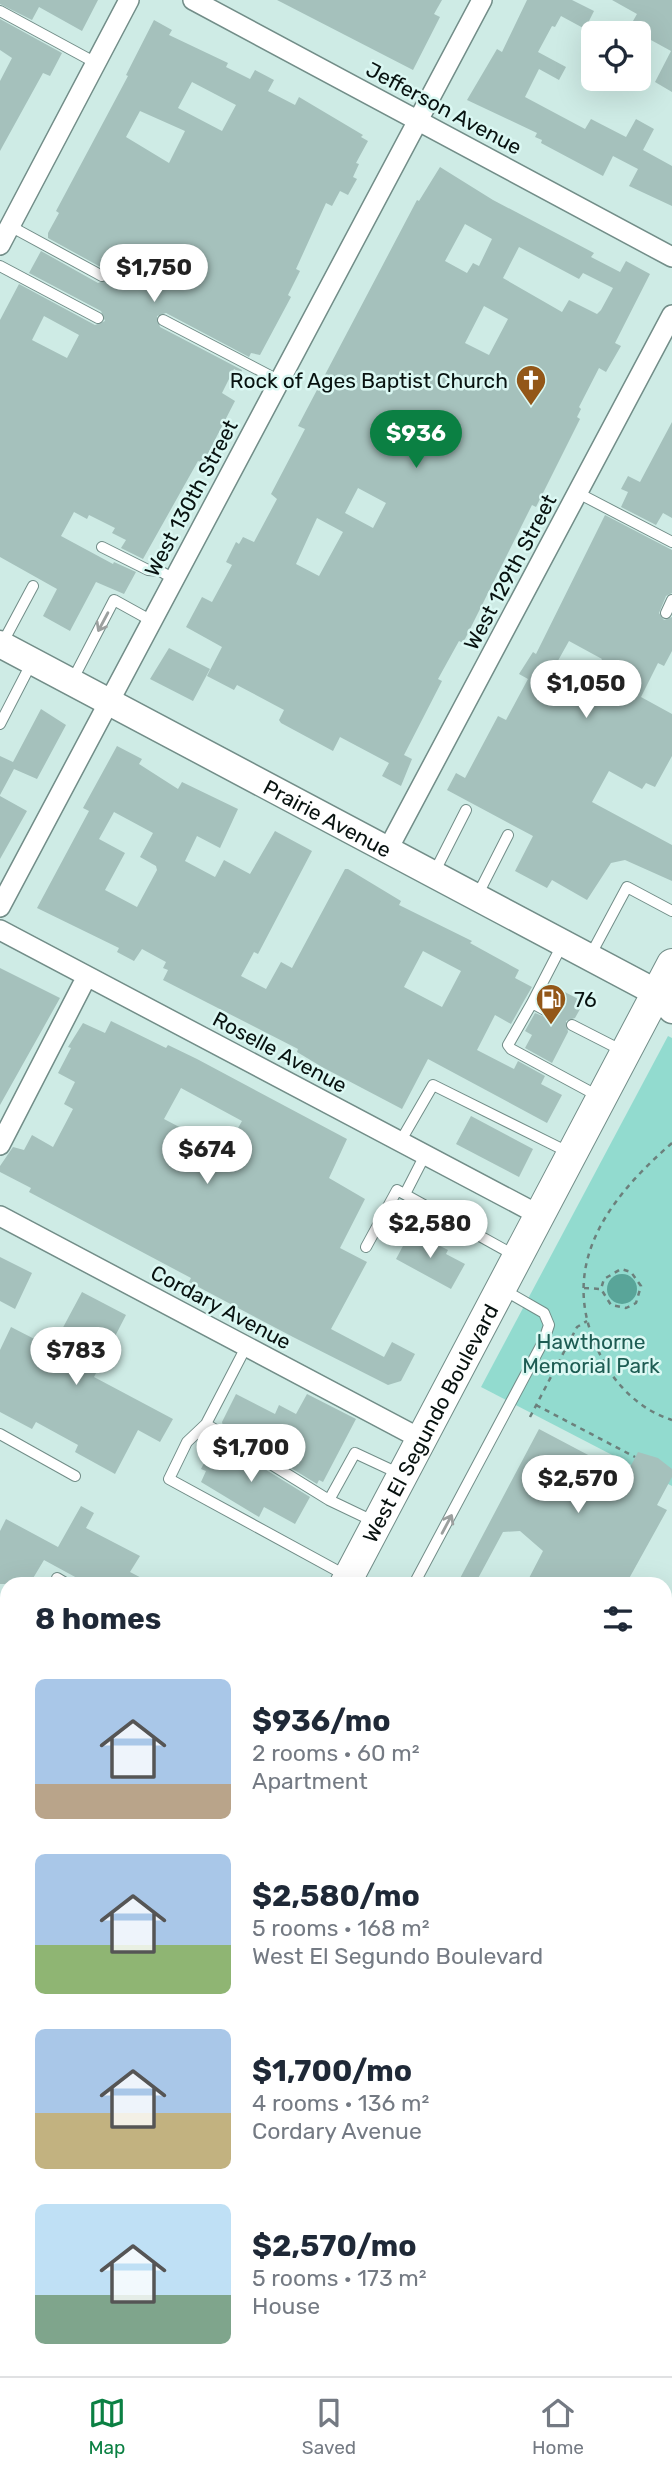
<!DOCTYPE html>
<html lang="en">
<head>
<meta charset="utf-8">
<style>
  body { margin:0; font-family:Rubik,sans-serif; background:#f2f2f3; color:#1f2937; height:100vh; display:flex; flex-direction:column; font-size:26px; white-space:nowrap }
  * { box-sizing:border-box; margin:0 }
  p { font-size:23px; color:#747a83 }
  .icon { flex:none; width:38px; height:38px; fill:none; stroke:currentColor; stroke-width:2; stroke-linecap:round; stroke-linejoin:round }
  .map { position:relative; flex:1; overflow:hidden }
  .details { position:absolute; left:0px; top:1577px; width:672px; height:800px; display:flex; flex-direction:column; background:#fff; border-radius:21px 21px 0 0; box-shadow:0 7px 28px #0002 }
  .details>* { flex:none }
  .controls { position:absolute; left:581px; top:21px; display:grid; gap:14px }
  .controls a { display:grid; place-items:center; width:70px; height:70px; border-radius:10px; background:#fff; box-shadow:0 7px 28px #0002; font-size:35px }
  .price { position:absolute; translate:-50% -60px; padding:0 16px; border-radius:24px; background:#fff; color:#222; font-size:23px; line-height:46px; filter:drop-shadow(0 2px 4px #0008) }
  .price::after { content:''; position:absolute; left:50%; top:42px; width:21px; height:16px; margin-left:-10px; background:inherit; clip-path:polygon(0 0,100% 0,50% 100%) }
  .price.on { background:#0b8043; color:#fff }
  ul { padding:0; list-style:none }
  li { display:flex; align-items:center; gap:21px; height:175px; padding:0 35px }
  li span { display:grid; place-items:center; flex:none; width:196px; height:140px; border-radius:10px; color:#555 }
  li>.icon { margin-inline-start:auto }
  span .icon { width:84px; height:84px; fill:#fffc; stroke-width:1 }
  li b { font-size:30px }
  h2 { display:flex; justify-content:space-between; align-items:center; height:84px; padding:0 35px; font-size:30px }
  .menu { display:flex; justify-content:space-around; align-items:center; height:98px; border-top:2px solid #e0e1e3; background:#fff; font-size:19px; color:#747a83 }
  .menu a { display:grid; justify-items:center; gap:4px }
  .menu .on { color:#0b8043 }
  .map>svg:first-child { display:block }
  .green { fill:#92dbcf }
  .water { fill:#59a599 }
  .building { fill:#a5c1bc; fill-rule:evenodd }
  .lines { fill:none; stroke-linecap:round; stroke-linejoin:round }
  .service-casing { stroke:#728d88; stroke-width:12 }
  .minor-casing { stroke:#728d88; stroke-width:22 }
  .secondary-casing { stroke:#728d88; stroke-width:29 }
  .primary-casing { stroke:#728d88; stroke-width:32 }
  .path { stroke:#6c807c; stroke-width:2.5; stroke-dasharray:5 5; stroke-linecap:butt }
  .service { stroke:#fff; stroke-width:10 }
  .minor { stroke:#fff; stroke-width:19 }
  .secondary { stroke:#fff; stroke-width:26 }
  .primary { stroke:#fff; stroke-width:30 }
  .oneway { stroke:#9ca09f }
  .labels { text-anchor:middle; dominant-baseline:central; stroke-width:5; stroke-linejoin:round; paint-order:stroke }
  .street-label { font-size:21px; fill:#081210; stroke:#dbf8f3 }
  .poi-label { font-size:21px; fill:#081210; stroke:#dbf8f3; text-anchor:end }
  .park-label { font-size:21px; fill:#1d5c53; stroke:#dbf8f3 }
</style>
</head>
<body>
<div class="map">
<svg width="672" height="2376" viewBox="0 0 672 2376">
  <rect width="100%" height="100%" fill="#ceebe5"/>
  <path class="green" d="M668,1036l4,2v448l-191,-99z"/>
  <path class="water" d="M607 1289a15 15 0 1 1 30 0a15 15 0 1 1-30 0Z"/>
  <path class="building" d="M0,0h98l-16,31 -43,-24 -7,13 -32,-16z
    M277,0h165l-8,14 6,3 -27,53z
    M527,0h45l22,11 -9,18 -24,-13 -6,11 -3,-1 -14,26 28,15 -7,13 -20,-11 -14,28 60,32 6,-10 35,18 10,-18 18,10 -11,21 29,16v40l-43,-20 9,-17 -25,-13 -10,20 -62,-33 1,-3 -7,-3 2,-4 -70,-33 30,-51 5,3z
    M612,0h60v92l-17,-10 16,-31 -42,-23 8,-14z
    M0,19l62,34 -12,23 -7,-3 -43,78v-70l12,-23 -12,-8z
    M154,20l18,10 -3,5 59,28 -2,4 24,12 5,-9 19,10 -6,11 27,14 4,-8 64,38 -2,2 7,4 -12,22 3,1 -6,13 4,2 -9,16 -8,-4 -8,15 -6,-3 -30,66 4,2 -12,24 3,2 -31,58 -9,-2 -2,4 -83,-44 -9,3 3,11 82,43 -1,3 -7,-4 -12,24 13,8 -32,62 -5,-2 -55,98 -22,-11 5,-8 -14,-7 3,-5 -26,-13 -2,4 -13,-7 -13,24 52,28 1,-2 22,10 -12,22 -28,-12 -26,49 -27,-15 14,-27 -57,-32v-237l19,-36 76,41 10,-4 -4,-10 -72,-38 12,-22 57,32 11,-4 -3,-9 -58,-32v-5l11,-20 -3,-2 72,-135 -2,-1zM192,82l44,23 -14,26 -44,-23zM140,111l45,20 -16,32 -43,-26zM44,316l35,19 -12,23 -35,-18z
    M440,167l53,33 101,53 -3,4 29,15 6,-11 24,13 -35,69 6,3 -15,26 -7,-4 -20,39 2,2 -4,8 3,2 -44,88 -4,-2 -69,138 -4,-2 -21,38 4,2 -38,74 8,4 -11,27 -19,-10 7,-13 -49,-26 -7,14 -52,-28 -2,-3 5,-10 -47,-25 -3,5 -27,-14 15,-29 -36,-20 16,-30 10,5 20,-37 -6,-3 10,-20 3,2 4,-7 11,5 23,-43 -6,-5 34,-65 -7,-3 119,-226 2,1zM465,224l27,15 -13,27 -6,-3 -6,10 -22,-12zM519,247l60,32 4,-6 30,15 -12,22 -4,4 -28,-14 -7,12 -59,-34zM484,306l24,13 -19,36 -24,-12zM358,488l28,15 -13,25 -28,-15zM317,518l26,14 -24,44 -23,-12z
    M672,422v96l-9,-5 -7,12 -35,-18 7,-15 -7,-3 7,-13 12,6z
    M605,515l67,35v43l-6,3 -7,17 5,7 8,-3v34l-8,15 -6,-3 -17,34 31,17v42l-17,31 -9,-4 -4,6 -33,-18 -17,31 80,43v36l-47,-21 -14,3 -24,37 -35,-20 -5,8 -32,-17 18,-35 -86,-46 9,-17 9,5 33,-62 8,4 22,-41 -9,-5 14,-22 3,2zM569,641l33,18 -14,24 -33,-17z
    M169,648l41,21 -17,32 -43,-22z
    M41,709l25,16 -29,54 -23,-10 -14,26v-39l13,6z
    M117,746l25,13 -3,5 39,25 4,-7 56,27 -18,39 -23,-12 -12,25 30,16 9,-17 26,14 25,-43 37,20 -54,103 -4,-2 -13,24 25,13 15,-27 11,6 53,-99h3l53,32 -2,4 73,36 -2,2 49,27 -4,8 17,9 -7,12 -14,25 -16,-9 -18,35 37,19 4,-8 27,15 -4,8 21,11 -15,28 -119,-64 -26,50 -80,-42 -25,-15 1,-3 -135,-69 5,-10 -5,-2 3,-6 -24,-13 -8,12 -17,-9 2,-4 -82,-40 52,-97 -6,-3zM114,812l39,21 -13,24 16,9 1,4 -20,37 -32,-17 20,-37 -26,-14zM423,951l38,20 -19,36 -38,-20z
    M0,796l27,15 -27,48z
    M0,968l60,30 -60,107z
    M557,988l27,14 -9,16 -9,3 2,11 -16,31 -27,-15 7,-13 -7,-4 10,-18 10,4 6,-3v-8l-9,-6 3,-5 6,3z
    M111,1021l55,27 2,-3 29,14 150,80 -18,39 36,21 -25,49 27,14 -36,67 53,28 8,-15 23,12 -14,27 -13,4 -95,-48 -104,-55 2,-4 -162,-86 2,-4 -31,-16v-6l13,-19 11,3 8,-15 21,12 20,-38 -9,-5 11,-22 -17,-9 13,-25 -3,-1 15,-24 22,10zM181,1088l61,33 -17,30 -61,-32z
    M471,1116l62,33 -14,28 -63,-33z
    M411,1231l37,19 -2,4 19,10 -14,25 -55,-30z
    M0,1257l32,16 -17,36 -15,-8z
    M82,1292l44,23 -32,62 79,42 -13,23 -22,-12 -23,44 -40,-22 3,-7 -42,-23 -4,7 -32,-17v-62l11,-23 41,21z
    M236,1394l39,20 4,-9 17,9 11,-20 49,25 -33,63 -4,-2 -2,4 -94,-58 -1,-4z
    M539,1429l87,46 12,-23 20,6 14,11v8l-15,28 10,5 -41,74h-100l17,-33 -23,-20 -17,1 -28,52h-18z
    M216,1439l94,58 -15,27 -31,-17 -5,10 -58,-35 5,-11 -5,-2z
    M81,1506l13,7 -8,15 54,28 -10,16 23,12h-65l-44,-24 -12,20 -4,-3 -4,7h-24v-53l6,-12 52,28z"/>
  <g class="lines">
    <g class="service-casing">
      <path id="service" d="M0,11l96,52
        M10,226l92,50
        M0,266l98,52
        M163,320l117,61
        M578,493l94,49
        M102,547l46,23 12,1 14,8
        M666,613l6,-13
        M2,644l31,-58
        M73,679l41,-79 38,21
        M0,724l32,-62
        M434,873l32,-63
        M477,896l31,-61
        M590,956l37,-69 45,24
        M532,1003l-24,42 3,4 87,47
        M545,1010l-13,-7 31,-60
        M572,1025l49,25
        M400,1142l33,-57 135,67
        M405,1194l20,-39
        M366,1247l31,-57 117,65
        M246,1347l-40,77 123,76
        M206,1424l-19,18 -18,37 176,96
        M0,1434l75,42
        M373,1521l-44,-21 26,-47 45,21
        M57,1578l10,6
        M414,1584l130,-244 5,-15 -5,-12 -40,-23
        M665,1763l4,-9
        M665,1875l7,-13
        M665,2022l7,4
        M665,2076l7,3
        M0,2123l7,3
        M68,2376l3,-6"/>
    </g>
    <g class="minor-casing">
      <path id="minor" d="M193,0l479,257
        M0,245l129,-245
        M388,849l284,-534
        M0,907l482,-907
        M0,930l539,285
        M0,1145l87,-169
        M0,1216l421,223
        M0,1787l7,4
        M665,2141l7,3
        M0,2367l17,9
        M557,2370l13,6
        M485,2376l3,-6"/>
    </g>
    <g class="secondary-casing">
      <g id="secondary">
        <path id="s1" d="M0,644l657,349 15,17"/>
      </g>
    </g>
    <g class="primary-casing">
      <g id="primary">
        <path id="s2" d="M345,1584l327,-620"/>
        <path d="M0,2233l7,-13"/>
      </g>
    </g>
    <path class="path" d="M672,1143c-69,60 -118,129 -68,219 15,27 39,49 68,58
      M584,1288l17,1 10,16 15,3 10,-5 5,-17 -10,-14 -10,-3 -17,10 -3,10
      M536,1405l99,52
      M530,1417l47,-90 10,-6"/>
    <use href="#service" class="service"/>
    <use href="#minor" class="minor"/>
    <use href="#secondary" class="secondary"/>
    <use href="#primary" class="primary"/>
  </g>
  <defs><path id="oneway-shaft" d="M-6 0H5M1.5-3L5.5 0L1.5 3" fill="none" stroke-width="1.6" stroke-linecap="round" stroke-linejoin="round" transform="scale(1.75)"/></defs>
  <g class="oneway">
    <use href="#oneway-shaft" transform="translate(103 622) rotate(118)"/>
    <use href="#oneway-shaft" transform="translate(447 1524) rotate(-62)"/>
  </g>
  <defs>
    <g id="church-pin" transform="scale(1.575)"><path d="M0 17L-7.5 6A9.5 9.5 0 1 1 7.5 6Z" fill="#935718" stroke="#dbf8f3"/><path d="M-1.2-6h2.4v3.5h3.3v2.4h-3.3V6h-2.4V-.1h-3.3v-2.4h3.3Z" fill="#fff"/></g>
    <g id="fuel-pin" transform="scale(1.575)"><path d="M0 17L-7.5 6A9.5 9.5 0 1 1 7.5 6Z" fill="#935718" stroke="#dbf8f3"/><path d="M-5.5-6h7V0h2V4h1.3V-2.5L3-4.5l.8-.8L6-3V5H2.5V1h-1V6h-7ZM-4.2-4.7v3.2H.2V-4.7Z" fill="#fff"/></g>
  </defs>
  <g fill-rule="evenodd">
    <use href="#church-pin" x="531" y="380"/>
    <use href="#fuel-pin" x="551" y="999"/>
  </g>
  <g class="labels">
    <g class="street-label">
      <text transform="translate(444 108) rotate(28)">Jefferson Avenue</text>
      <text transform="translate(191 498) rotate(-62)">West 130th Street</text>
      <text transform="translate(510 572) rotate(-62)">West 129th Street</text>
      <text stroke="none"><textPath href="#s1" startOffset="371">Prairie Avenue</textPath></text>
      <text transform="translate(280 1052) rotate(28)">Roselle Avenue</text>
      <text transform="translate(221 1307) rotate(28)">Cordary Avenue</text>
      <text stroke="none"><textPath href="#s2" startOffset="182">West El Segundo Boulevard</textPath></text>
    </g>
    <g class="poi-label">
      <text x="508" y="380">Rock of Ages Baptist Church</text>
      <text x="574" y="999" text-anchor="start">76</text>
    </g>
    <g class="park-label">
      <text x="591" y="1341">Hawthorne<tspan x="591" dy="24">Memorial Park</tspan></text>
    </g>
  </g>
</svg>
<div class="controls">
<a><svg class="icon" aria-label="locate" viewBox="0 0 24 24"><circle cx="12" cy="12" r="6"/><path d="M12 2v4M12 18v4M2 12h4M18 12h4"/></svg></a>
</div>
<b class="price" style="left:154px;top:304px">$1,750</b>
<b class="price on" style="left:416px;top:470px">$936</b>
<b class="price" style="left:586px;top:720px">$1,050</b>
<b class="price" style="left:207px;top:1186px">$674</b>
<b class="price" style="left:430px;top:1260px">$2,580</b>
<b class="price" style="left:76px;top:1387px">$783</b>
<b class="price" style="left:251px;top:1484px">$1,700</b>
<b class="price" style="left:578px;top:1515px">$2,570</b>
<section class="details">
<h2>8 homes<svg class="icon" aria-label="filters" viewBox="0 0 24 24"><path d="M4 7h16M4 17h16"/><circle cx="9" cy="7" r="2"/><circle cx="15" cy="17" r="2"/></svg></h2>
<ul>
<li><span style="background:linear-gradient(#a9c7e8 75%,#b9a48a 0)"><svg class="icon" aria-label="home" viewBox="0 0 24 24"><path d="M3 11l9-7 9 7M6 9v11h12V9"/></svg></span><div><b>$936/mo</b><p>2 rooms · 60 m²</p><p>Apartment</p></div></li>
<li><span style="background:linear-gradient(#a9c7e8 65%,#8fb573 0)"><svg class="icon" aria-label="home" viewBox="0 0 24 24"><path d="M3 11l9-7 9 7M6 9v11h12V9"/></svg></span><div><b>$2,580/mo</b><p>5 rooms · 168 m²</p><p>West El Segundo Boulevard</p></div></li>
<li><span style="background:linear-gradient(#a9c7e8 60%,#c2b280 0)"><svg class="icon" aria-label="home" viewBox="0 0 24 24"><path d="M3 11l9-7 9 7M6 9v11h12V9"/></svg></span><div><b>$1,700/mo</b><p>4 rooms · 136 m²</p><p>Cordary Avenue</p></div></li>
<li><span style="background:linear-gradient(#bfe0f5 65%,#7fa58c 0)"><svg class="icon" aria-label="home" viewBox="0 0 24 24"><path d="M3 11l9-7 9 7M6 9v11h12V9"/></svg></span><div><b>$2,570/mo</b><p>5 rooms · 173 m²</p><p>House</p></div></li>
</ul>
</section>
</div>
<nav class="menu">
<a class="on"><svg class="icon" aria-label="map" viewBox="0 0 24 24"><path d="M3 6l6-2 6 2 6-2v14l-6 2-6-2-6 2zM9 4v14M15 6v14"/></svg>Map</a>
<a><svg class="icon" aria-label="saved" viewBox="0 0 24 24"><path d="M7 4h10v16l-5-4-5 4z"/></svg>Saved</a>
<a><svg class="icon" aria-label="home" viewBox="0 0 24 24"><path d="M3 11l9-7 9 7M6 9v11h12V9"/></svg>Home</a>
</nav>
</body>
</html>
